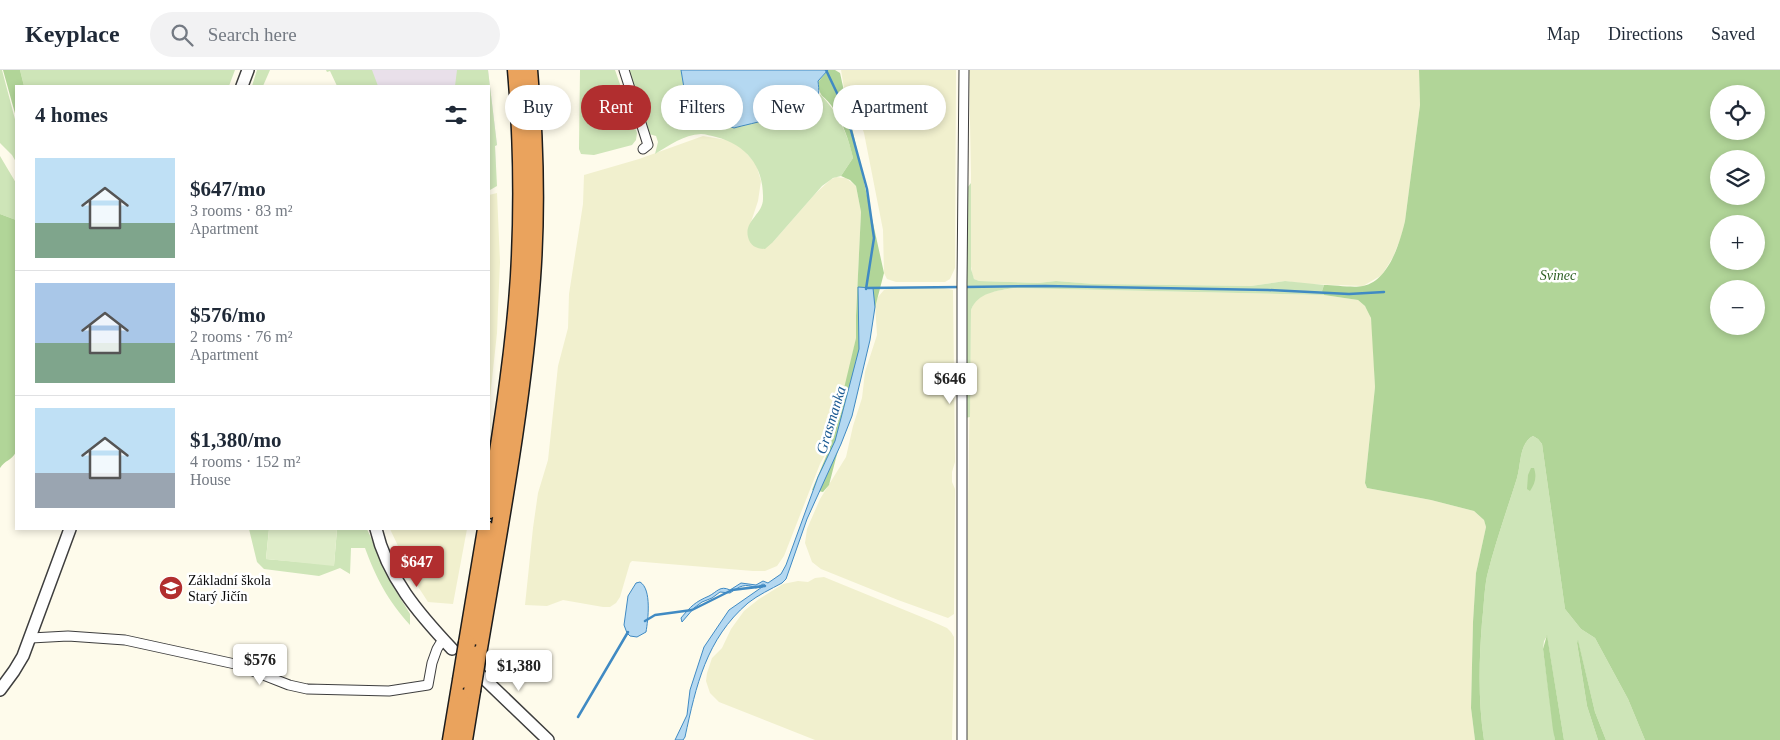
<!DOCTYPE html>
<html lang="en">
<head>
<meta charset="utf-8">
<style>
  body { margin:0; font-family:Georgia,serif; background:#f2f2f3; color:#1f2937; height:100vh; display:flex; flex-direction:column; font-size:19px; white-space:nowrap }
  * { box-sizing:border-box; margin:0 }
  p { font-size:16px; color:#747a83 }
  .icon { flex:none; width:28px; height:28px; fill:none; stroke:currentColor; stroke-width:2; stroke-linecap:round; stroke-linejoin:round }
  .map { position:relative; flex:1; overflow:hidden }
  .panel { position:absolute; left:15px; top:15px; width:475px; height:445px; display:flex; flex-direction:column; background:#fff; border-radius:0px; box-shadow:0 2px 8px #0003 }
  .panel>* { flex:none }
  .guide { position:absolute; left:505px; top:15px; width:475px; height:45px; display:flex; gap:10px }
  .fabs { position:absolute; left:1710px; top:15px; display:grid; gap:10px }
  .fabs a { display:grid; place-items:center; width:55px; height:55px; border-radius:50%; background:#fff; box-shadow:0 2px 8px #0003; font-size:25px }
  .price { position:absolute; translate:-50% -42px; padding:0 11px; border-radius:5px; background:#fff; color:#222; font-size:16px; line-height:32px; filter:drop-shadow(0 1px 2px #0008) }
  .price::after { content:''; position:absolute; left:50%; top:30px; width:15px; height:11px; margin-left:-8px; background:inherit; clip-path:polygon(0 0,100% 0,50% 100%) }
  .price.on { background:#b12e2f; color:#fff }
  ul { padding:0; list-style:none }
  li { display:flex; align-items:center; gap:15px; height:125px; padding:0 20px }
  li+li { border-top:1px solid #e0e1e3 }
  li span { display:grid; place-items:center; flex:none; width:140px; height:100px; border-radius:0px; color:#555 }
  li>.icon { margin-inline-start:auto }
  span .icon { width:60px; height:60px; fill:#fffc; stroke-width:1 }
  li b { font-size:21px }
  h2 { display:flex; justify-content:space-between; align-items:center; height:60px; padding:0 20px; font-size:21px }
  .tag { padding:0 18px; border-radius:22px; background:#fff; box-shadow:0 2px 8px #0003; font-size:18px; line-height:45px }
  .tag.on { background:#b12e2f; color:#fff }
  header { display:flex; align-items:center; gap:30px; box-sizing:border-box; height:70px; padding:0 25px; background:#fff; border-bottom:1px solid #e0e1e3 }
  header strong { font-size:24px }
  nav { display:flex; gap:28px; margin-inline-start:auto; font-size:18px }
  .search { width:350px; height:45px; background:#f2f2f3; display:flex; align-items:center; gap:12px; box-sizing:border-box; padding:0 18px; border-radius:28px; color:#747a83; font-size:19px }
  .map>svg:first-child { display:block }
  .industrial { fill:#e9e0ea }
  .farmland { fill:#f1f0ce }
  .green { fill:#cee5b8 }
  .forest { fill:#b1d598; fill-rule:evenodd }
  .pitch { fill:#dfedc9 }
  .water { fill:#b4d8f1; stroke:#408ac3 }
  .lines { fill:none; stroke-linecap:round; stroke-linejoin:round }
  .stream { stroke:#408ac3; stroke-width:2.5 }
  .minor-casing { stroke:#3e3e3e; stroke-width:11 }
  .tertiary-casing { stroke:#3e3e3e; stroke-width:14 }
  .motorway-casing { stroke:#1c1c1c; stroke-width:19 }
  .minor { stroke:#fff; stroke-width:9 }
  .tertiary { stroke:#fff; stroke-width:11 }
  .motorway { stroke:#eaa35d; stroke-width:16 }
  .motorway-bridge-casing { stroke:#1c1c1c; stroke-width:19; stroke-linecap:butt }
  .motorway-bridge { stroke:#eaa35d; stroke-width:16 }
  .labels { text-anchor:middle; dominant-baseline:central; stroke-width:5; stroke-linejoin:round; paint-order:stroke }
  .park-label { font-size:14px; font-style:italic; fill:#2b5e21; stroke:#fff }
  .poi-label { font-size:14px; fill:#0b0b0b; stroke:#fff; text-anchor:start }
  .water-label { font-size:15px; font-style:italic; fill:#1e5c94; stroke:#fff }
</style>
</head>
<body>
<header>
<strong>Keyplace</strong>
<div class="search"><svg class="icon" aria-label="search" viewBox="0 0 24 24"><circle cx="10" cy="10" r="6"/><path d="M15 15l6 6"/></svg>Search here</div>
<nav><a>Map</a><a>Directions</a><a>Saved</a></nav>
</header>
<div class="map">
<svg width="1780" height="670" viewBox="0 0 1780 670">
  <rect width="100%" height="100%" fill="#fefbeb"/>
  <path class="industrial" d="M349,0h139l9,75 -2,1 1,33 -7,-93h-131z"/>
  <path class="farmland" d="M841,0h115l-1,198 -5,11 -5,3h-49l-9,-3 -3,-6 -1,-43 -19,-97 -8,-23 -12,-22z
    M969,0h450l1,35 -15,116 -4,16 -8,20 -11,18 -19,11 -57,-2 -21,-3 -34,5 -157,-2 -38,-3 -18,2 -59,-2 -5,-2 -2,-5 -2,-16 1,-84z
    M703,66l24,4 13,6 16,18 5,17 -3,20 -9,27 24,14 42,-48 15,-14 6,-3 10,1 10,8 5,26 -5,104v22l-18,83 -8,25 -10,18 -36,92 -7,10 -12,5h-12l-121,-10 -2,2 -10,34 -4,6 -6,4h-7l-40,-7 -16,6 -22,-1 8,-77 5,-35 10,-33 10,-94 10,-38 1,-34 14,-90 1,-29 55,-16z
    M497,123l3,69 -3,71 -8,74v-212z
    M896,217l48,1 9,2 2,172 -3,10v10l3,7 -1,125 -6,4 -50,-18 -77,-31 -9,-7 -7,-19 2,-14 13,-30 26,-42 7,-31 9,-28 3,-26 12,-37 -2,-31 3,-7 6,-7z
    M1014,218l310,7 34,5 7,6 5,7 2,11 3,63 -10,96 2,5 64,12 43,11 10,9 2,7 -10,46 -3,49 -2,86 4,32h-508l1,-231 3,-199 3,-8 4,-5 13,-5z
    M390,459h77l-14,75 -25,-2 -13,-20z
    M824,507l105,43 18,8 4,4 3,5v14l-2,89h-137l-96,-38 -9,-9 -4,-12 1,-8 5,-15 10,-10 9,-19 13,-18 15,-12 24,-15 15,-3 10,1 7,-4z"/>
  <path class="green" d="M0,0h2l14,53v39l-4,-7 -12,-12z
    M20,0h215l-6,16h-205z
    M257,0h13l-7,16h-11z
    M326,0h46l6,16h-41l-7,-15 -3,1z
    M457,0h31l9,75 -2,1 2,40 -7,4 -1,-104h-34z
    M580,0h35l22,63 -1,7 -4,5 -38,10 -13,-1 -2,-5z
    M627,0h54l3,18 27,10h8l10,9 84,-2 7,-11c17,17 28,40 33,64l-12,18 -8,2 -11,8 -49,56 -8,7c-8,0 -15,-3 -17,-12 -4,-16 15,-23 15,-38 1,-32 -16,-54 -47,-62 -5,-1 -10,-3 -15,-3 -18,1 -31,11 -46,20l3,-12 -2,-6 -7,-2z
    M0,86l16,27v37l-16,-6z
    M971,113v86l3,10 5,2 59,2 18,-2 38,3 157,2 34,-5 39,4 -2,6 2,4 -310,-7c-17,3 -36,4 -43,22l-1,107 -5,1 2,-230z
    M1533,366l5,3 4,5 23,165 16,20 14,9 33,61 17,41h-39l-11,-28 -17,-71 -1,2 10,63 11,34h-34l-17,-104 -3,5 -1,8 12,91h-71c-6,-39 -5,-79 -2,-118 2,-15 2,-31 5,-46 8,-33 20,-66 30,-98 4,-13 2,-35 16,-42z
    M249,459h20l-3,30 68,6 3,-36h30l24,54 19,31v11c-22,-24 -34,-47 -45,-77h-14l-1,26 -10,-6 -21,8 -55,-7 -7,-7z"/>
  <path class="forest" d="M3,0h17l4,16h-8v31z
    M828,0h7l5,3 44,200 -55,212 -6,7 -11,-2 18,-43 26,-109v-22l5,-104 -5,-26 -6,-6 -9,-4 12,-18c-4,-18 -11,-38 -22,-53 -9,-12 -11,-6 -13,-23z
    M1419,0h361v670h-135l-17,-41 -33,-61 -14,-9 -16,-20 -23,-165 -4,-5 -5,-3c-14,7 -12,29 -16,42 -10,32 -22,65 -30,98 -3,15 -3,31 -5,46 -3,39 -4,79 2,118h-9l-4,-32 2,-86 3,-49 10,-46 -2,-7 -10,-9 -43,-11 -64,-12 -2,-5 10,-96 -4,-69 -6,-12 -7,-6 -34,-5 -2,-4 2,-6c11,0 29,3 39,1 26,-5 37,-44 42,-65l15,-116zM1719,24h37v37h-37zM1719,89h37v37h-37zM1719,154h37v37h-37zM1719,219h37v37h-37z
    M0,144l16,6v232c-5,9 -11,8 -16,16z
    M1531,398h3c3,9 1,16 -4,23l-3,-2 1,-14z
    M1547,565l17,105h-9l-2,-10 -10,-81z
    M1578,570l17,72 11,28h-8l-11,-34 -10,-63z"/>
  <path class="pitch" d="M269,459h68l-3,37 -68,-7z"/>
  <path class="water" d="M681,0h147l-10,11c1,9 2,16 -4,23 -8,8 -66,20 -80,24l-5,-2 -4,-6 4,-13 -10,-9h-8l-9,-3 -11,2 -7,-9z
    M858,217l15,1 2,19 -5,33 -18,76 -11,28 -34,75 -21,60 -4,4c-11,6 -24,12 -34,20 -42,36 -52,83 -63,134l-2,3h-8l12,-25 3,-25 14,-43 25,-37 36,-25 -2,-1 -7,4c-11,-5 -16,-2 -26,5l-10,-1 -8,6 -10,4 -8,6 -12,14 -1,-4c10,-12 14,-16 28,-22 8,-4 11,-11 21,-6l11,-7 15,2 7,-4 5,2 13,-9 5,-9 32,-88 17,-36 24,-92z
    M640,512c12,7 8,38 6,50l-9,5 -7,-1 -3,-3 -3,-8 4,-29 8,-13z"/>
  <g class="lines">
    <path class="stream" d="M826,0l20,42 21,77 7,49 -8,51
      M965,217l80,-1 223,4 81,4 35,-2
      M866,218l94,-1
      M645,551l10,-6 37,-5 40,-20 33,-4
      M578,647l50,-85"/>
    <g class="minor-casing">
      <path id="minor" d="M624,0l24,75 -5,4
        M31,568l37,-2 57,4 110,24 54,21 18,4 82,2 39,-6 4,-22 5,-14 6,-10
        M962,670v-456l2,-214"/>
    </g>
    <g class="tertiary-casing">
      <path id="tertiary" d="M242,16l6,-16
        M376,459c11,48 43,85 76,120
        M472,597l76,73
        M0,620l14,-19 9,-15 47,-127"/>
    </g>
    <g class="motorway-casing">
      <path id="motorway" d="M489,440c12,-78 25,-156 30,-234 4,-69 3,-138 -3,-206
        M467,573l19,-114
        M478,584c21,-125 45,-250 54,-376 5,-69 3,-139 -3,-208
        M451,670l10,-60
        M464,670l8,-49"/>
    </g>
    <use href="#minor" class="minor"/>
    <use href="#tertiary" class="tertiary"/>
    <use href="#motorway" class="motorway"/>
    <g class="motorway-bridge-casing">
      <path id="motorway-bridge" d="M461,610l6,-37
        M472,621l6,-37"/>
    </g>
    <use href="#motorway-bridge" class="motorway-bridge"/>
  </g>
  <defs>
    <g id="school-disc" transform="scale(1.25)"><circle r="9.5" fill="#b12e2f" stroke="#fff"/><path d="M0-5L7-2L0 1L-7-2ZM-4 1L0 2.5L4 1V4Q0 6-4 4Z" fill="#fff"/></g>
  </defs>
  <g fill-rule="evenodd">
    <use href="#school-disc" x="171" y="518"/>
  </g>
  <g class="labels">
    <g class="park-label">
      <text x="1558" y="205">Svinec</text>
    </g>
    <g class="poi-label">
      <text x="188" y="510">Základní škola<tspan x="188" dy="16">Starý Jičín</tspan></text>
    </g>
    <g class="water-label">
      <text transform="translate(831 350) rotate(-73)">Grasmanka</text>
    </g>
  </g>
</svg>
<div class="fabs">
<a><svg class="icon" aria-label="locate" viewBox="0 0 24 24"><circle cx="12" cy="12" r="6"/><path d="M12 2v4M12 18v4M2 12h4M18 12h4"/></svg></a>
<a><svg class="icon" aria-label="layers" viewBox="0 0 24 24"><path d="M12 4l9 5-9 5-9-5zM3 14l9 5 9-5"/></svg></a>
<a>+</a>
<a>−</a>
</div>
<b class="price" style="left:950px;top:335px">$646</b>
<b class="price on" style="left:417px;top:518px">$647</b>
<b class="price" style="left:260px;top:616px">$576</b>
<b class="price" style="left:519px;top:622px">$1,380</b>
<div class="guide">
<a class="tag">Buy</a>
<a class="tag on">Rent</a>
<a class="tag">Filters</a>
<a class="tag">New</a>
<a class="tag">Apartment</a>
</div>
<section class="panel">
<h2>4 homes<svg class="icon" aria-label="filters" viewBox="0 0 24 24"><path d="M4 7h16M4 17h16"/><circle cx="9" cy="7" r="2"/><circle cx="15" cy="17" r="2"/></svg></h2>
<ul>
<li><span style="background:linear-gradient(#bfe0f5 65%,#7fa58c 0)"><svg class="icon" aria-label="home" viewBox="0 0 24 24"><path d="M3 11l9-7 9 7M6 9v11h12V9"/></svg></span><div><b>$647/mo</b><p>3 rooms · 83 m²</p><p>Apartment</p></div></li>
<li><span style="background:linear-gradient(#a9c7e8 60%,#7fa58c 0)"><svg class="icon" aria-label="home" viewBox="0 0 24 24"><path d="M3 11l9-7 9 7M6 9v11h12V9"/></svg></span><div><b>$576/mo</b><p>2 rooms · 76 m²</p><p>Apartment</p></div></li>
<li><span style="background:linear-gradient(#bfe0f5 65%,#9aa5b1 0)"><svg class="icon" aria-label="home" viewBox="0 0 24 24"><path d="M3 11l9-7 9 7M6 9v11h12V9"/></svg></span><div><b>$1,380/mo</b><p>4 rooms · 152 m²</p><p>House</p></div></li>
</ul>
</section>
</div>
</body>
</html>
